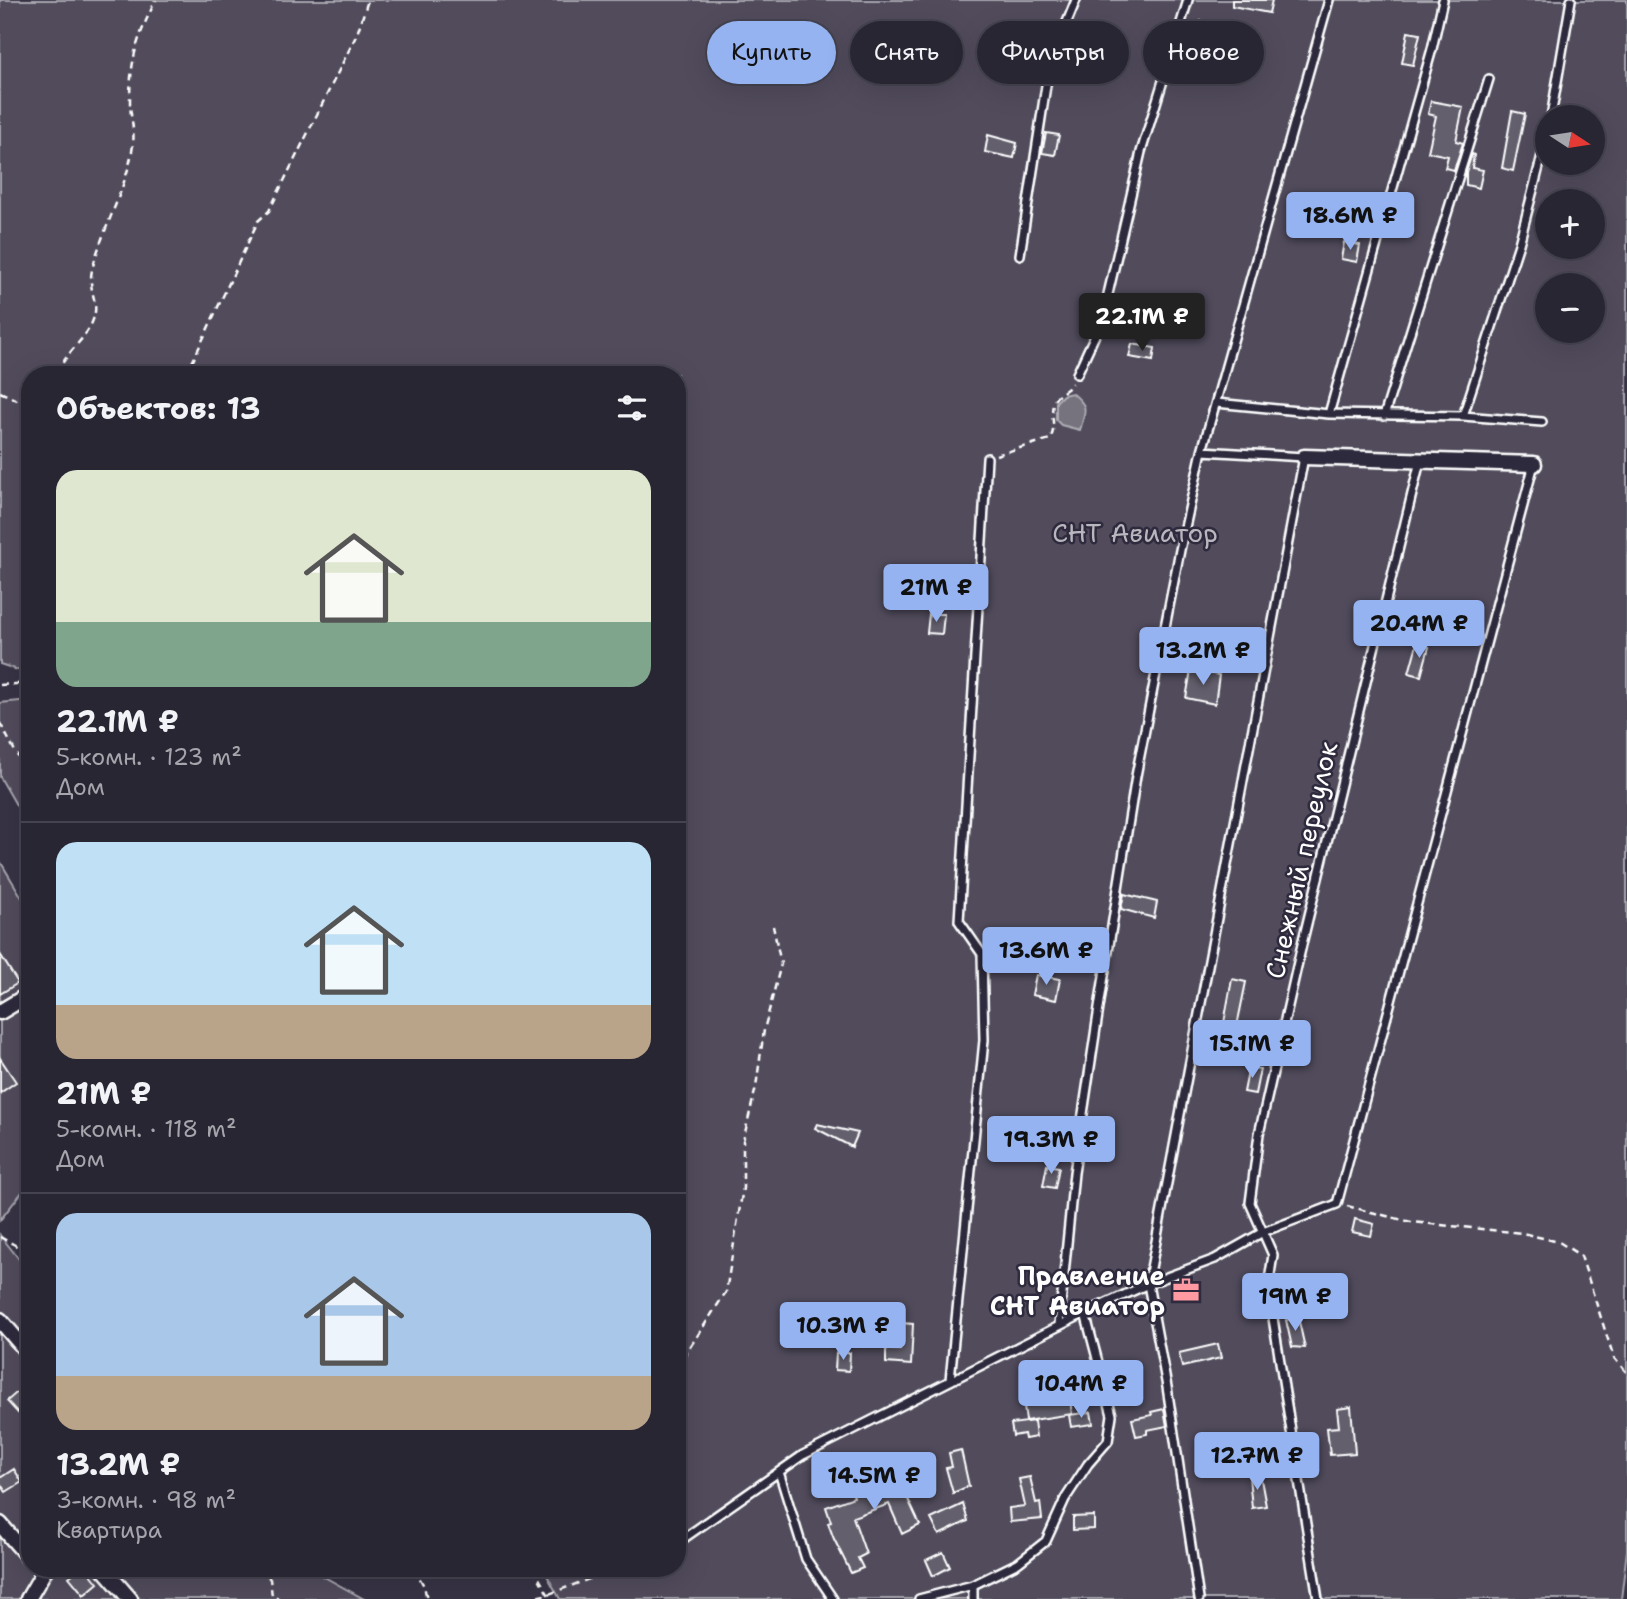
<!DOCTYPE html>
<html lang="ru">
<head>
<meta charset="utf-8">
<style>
  body { margin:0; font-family:"Shantell Sans",sans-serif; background:#353240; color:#f1f3f6; height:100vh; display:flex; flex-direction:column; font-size:26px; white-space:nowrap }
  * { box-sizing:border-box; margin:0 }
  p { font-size:23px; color:#a5a5ac }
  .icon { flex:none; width:38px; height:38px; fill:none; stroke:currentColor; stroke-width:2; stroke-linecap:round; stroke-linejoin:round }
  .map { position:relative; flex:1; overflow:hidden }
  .panel { position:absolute; left:21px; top:366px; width:665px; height:1211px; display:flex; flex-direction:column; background:#292634; border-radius:28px; box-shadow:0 7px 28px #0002,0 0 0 2px #45434f }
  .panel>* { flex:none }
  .banner { position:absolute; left:707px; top:21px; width:665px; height:63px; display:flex; gap:14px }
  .needle { width:46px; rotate:102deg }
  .buttons { position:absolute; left:1535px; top:105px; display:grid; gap:14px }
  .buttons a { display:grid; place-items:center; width:70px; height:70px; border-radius:50%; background:#292634; box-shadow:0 7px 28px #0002,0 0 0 2px #45434f; font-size:35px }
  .price { position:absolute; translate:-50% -60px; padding:0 16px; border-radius:7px; background:#95b2f1; color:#111; font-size:23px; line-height:46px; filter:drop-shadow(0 2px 4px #0008) }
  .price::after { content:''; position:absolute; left:50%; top:42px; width:21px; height:16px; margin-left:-10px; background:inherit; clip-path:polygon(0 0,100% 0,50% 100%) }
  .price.on { background:#222; color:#fff }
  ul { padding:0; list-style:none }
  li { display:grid; align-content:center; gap:14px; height:371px; padding:0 35px }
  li+li { border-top:2px solid #45434f }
  li span { display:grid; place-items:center; height:217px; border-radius:21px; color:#555 }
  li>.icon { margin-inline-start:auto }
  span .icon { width:126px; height:126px; fill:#fffc; stroke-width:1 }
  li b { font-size:30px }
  h2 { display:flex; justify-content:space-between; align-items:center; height:84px; padding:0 35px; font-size:30px }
  .pill { padding:0 24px; border-radius:32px; background:#292634; box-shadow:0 7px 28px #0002,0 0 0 2px #45434f; font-size:24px; line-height:63px }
  .pill.on { background:#95b2f1; color:#111 }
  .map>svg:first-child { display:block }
  .green { fill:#514c5c; stroke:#a8a6ae; stroke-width:2; fill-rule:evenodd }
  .water { fill:#76737f; stroke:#adabb2; stroke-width:2 }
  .building { fill:#635f6d; stroke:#fff; stroke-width:2 }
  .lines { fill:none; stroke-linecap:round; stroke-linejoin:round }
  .lane-casing { stroke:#fff; stroke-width:12 }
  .street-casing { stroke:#fff; stroke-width:19 }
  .path { stroke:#fff; stroke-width:2.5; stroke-dasharray:7 5; stroke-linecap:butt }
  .lane { stroke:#2f2a3d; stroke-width:7 }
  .street { stroke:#2f2a3d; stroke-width:14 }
  .labels { text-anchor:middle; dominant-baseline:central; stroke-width:5; stroke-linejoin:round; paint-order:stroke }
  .park-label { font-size:26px; fill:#b9b7be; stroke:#2f2a3d }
  .street-label { font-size:26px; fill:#fff; stroke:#2f2a3d }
  .poi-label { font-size:26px; font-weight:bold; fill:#fff; stroke:#2f2a3d; text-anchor:end }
</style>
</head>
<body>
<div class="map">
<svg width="1627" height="1599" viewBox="0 0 1627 1599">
  <rect width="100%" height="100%" fill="#373345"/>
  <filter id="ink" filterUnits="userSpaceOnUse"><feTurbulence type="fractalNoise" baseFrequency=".0143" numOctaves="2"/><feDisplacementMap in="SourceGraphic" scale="14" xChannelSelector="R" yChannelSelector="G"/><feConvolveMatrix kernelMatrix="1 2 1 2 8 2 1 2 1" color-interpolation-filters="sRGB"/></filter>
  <g filter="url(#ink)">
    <path class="green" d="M0,0h1627v1550l-6,49h-1061l-17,-31h134v-1194h-647v300l-30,-10zM1547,117h45v46h-45zM1547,201h45v46h-45zM1547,285h45v46h-45z
      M30,700v129l-30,-52v-74z
      M0,861l30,50v271l-30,38z
      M0,1235l30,38v295h278l56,31h-364z"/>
    <path class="water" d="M1072,393c17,13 14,17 8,37l-19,-5 -5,-5v-18l7,-7z"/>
    <path class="building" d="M1232,0h40l-3,13 -37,-7z
      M1201,21l16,3 -4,19 -16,-3z
      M1408,32l12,2 -7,31 -11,-2z
      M1155,36l12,2 -5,24 -12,-2z
      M1074,51l15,3 -3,17 -15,-3z
      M1431,101l32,6 -7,34 7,2 -9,27 -9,-2 3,-12 -20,-4 8,-36 -8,-2z
      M1512,111l13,3 -12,57 -11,-3z
      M1046,133l13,2 -4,20 -13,-2z
      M988,135l29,8 -3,15 -29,-6z
      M1472,154l2,1 -2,13 11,2 -4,18 -13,-3v-13z
      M1344,242l16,3 -3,17 -16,-3z
      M1132,344l23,4 -2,13 -24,-4z
      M929,614h15l-2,20 -15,-1z
      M1417,644l12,3 -8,29 -12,-3z
      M1191,670l28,5 -4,29 -29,-6z
      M1124,894l33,8 -3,16 -33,-9z
      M0,954l18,29 -18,11z
      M1036,975l24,4 -4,21 -24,-5z
      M1232,979l14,3 -9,44 -13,-3z
      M0,1058l16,24 -16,11z
      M1249,1067l11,2 -5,25 -11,-2z
      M817,1124l41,9 -6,14 -37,-19z
      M1047,1165l12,2 -4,21 -12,-2z
      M1355,1219l19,5 -3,12 -19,-4z
      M1324,1276l4,18 -41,10 -3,-13 27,-5 -2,-8z
      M1298,1317l7,31 -13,-1 -6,-27z
      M901,1323l12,1 -2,41 -25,-2v-14l14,1z
      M1218,1344l3,14 -39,9 -3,-14z
      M836,1353h14l-1,18 -14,-1z
      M1045,1386l2,17 23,-3 2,14 -46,7 -3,-22 5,-1 -2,-9z
      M23,1387l7,7v8l-12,11 -11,-12z
      M1351,1407l4,46 -25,2 -3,-27 12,-1 -2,-18z
      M1164,1409l3,17 -20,4v4l-11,2 -4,-17 20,-4 -1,-3z
      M1091,1412l2,12 -22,3 -2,-12z
      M1034,1421l2,16 -11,2 -1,-5 -11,2 -2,-12z
      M961,1450l8,36 -16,7 -7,-25 6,-1 -3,-14z
      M925,1464l6,13 -24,10 3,9 -3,1 13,28 -18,9 -13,-30 -36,13 13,37 -8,4 5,10 -12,5 -17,-34 -6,-16 3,-1 -5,-15 28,-10 -1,-3z
      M14,1469l8,13 -16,10 -6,-9v-5z
      M1260,1474l6,32 -14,2 -3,-32z
      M1030,1477l6,26 4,-1 2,17 -32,3 -1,-14 16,-2 -6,-27z
      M963,1504l5,17 -29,14 -8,-16z
      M1094,1516v13l-21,1v-13z
      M943,1552l7,15 -17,9 -7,-16z
      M80,1568h6l12,15 -14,12 -15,-18z"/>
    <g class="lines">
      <g class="lane-casing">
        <path id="lane" d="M1551,117l20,-117
          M1020,255l29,-189 27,-66
          M1077,374l25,-54 39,-168 47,-152
          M1216,403l113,11 134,2 79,6
          M1329,414l103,-365 11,-49
          M1384,416l105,-337
          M1463,416l56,-172 28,-108
          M1059,1325l15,-152 27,-178 35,-219 44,-226 22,-99 127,-451
          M950,1380l34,-340 -2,-86 -23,-33 28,-463
          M779,1472l27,87 27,40
          M680,1541l123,-86 282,-142 63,-29 67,-25 48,-27 74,-28 197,-740
          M919,1599l54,-14
          M973,1599v-14l45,-22 28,-22 19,-42 23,-35 20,-23 4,-26 -27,-102
          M1199,1599l-32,-212 -19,-103 156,-827 -102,-6
          M1318,1599l-50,-312 5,-32 -23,-52 9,-69 44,-194 117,-479"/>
      </g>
      <g class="street-casing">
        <path id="street" d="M1304,457l230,7
          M0,1012l30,-18
          M0,1320l30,35
          M0,1524l30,35
          M103,1568l27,31
          M28,1599l18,-31"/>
      </g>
      <path class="path" d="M58,374c6,-23 33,-36 37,-62 2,-12 -7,-23 -3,-42 10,-41 37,-86 41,-126 2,-15 -3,-28 -3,-42 0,-42 7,-65 26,-102
        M193,374l-3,-7 68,-146 11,-10 88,-177 11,-34
        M0,392l30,14
        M996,455l54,-16c7,-12 0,-22 3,-35 2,-11 15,-12 19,-21
        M0,685l30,-2
        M0,723l17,32 13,17
        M1347,1206l64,16 111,11 37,9 22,14 33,102 13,15
        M0,1237l15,8 15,17
        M677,1367l49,-75 17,-104v-47l13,-54 8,-57 17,-66 -8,-38
        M260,1568l10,11 2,17 7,3
        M414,1568l10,18 3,13
        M533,1568l18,31
        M526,1599l23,-5 70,-26"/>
      <use href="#lane" class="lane"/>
      <use href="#street" class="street"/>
    </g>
  </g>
  <defs>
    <g id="office-bare" transform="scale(2.1)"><path d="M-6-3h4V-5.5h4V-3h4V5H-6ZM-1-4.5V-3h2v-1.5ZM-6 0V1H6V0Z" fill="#ff9aa2" stroke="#2f2a3d" stroke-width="2.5" paint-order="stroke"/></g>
  </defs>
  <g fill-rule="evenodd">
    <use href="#office-bare" x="1186" y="1290"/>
  </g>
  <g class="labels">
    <g class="park-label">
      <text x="1135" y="532">СНТ Авиатор</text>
    </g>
    <g class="street-label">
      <text transform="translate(1301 860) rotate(-77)">Снежный переулок</text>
    </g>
    <g class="poi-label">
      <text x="1165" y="1275">Правление<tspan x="1165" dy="30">СНТ Авиатор</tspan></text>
    </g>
  </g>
</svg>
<div class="buttons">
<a><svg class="needle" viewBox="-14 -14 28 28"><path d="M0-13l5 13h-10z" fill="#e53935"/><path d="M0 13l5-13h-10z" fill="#a5a5ac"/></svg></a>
<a>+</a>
<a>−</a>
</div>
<b class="price" style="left:1350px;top:252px">18.6M ₽</b>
<b class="price on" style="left:1142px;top:353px">22.1M ₽</b>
<b class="price" style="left:936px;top:624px">21M ₽</b>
<b class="price" style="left:1419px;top:660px">20.4M ₽</b>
<b class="price" style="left:1203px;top:687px">13.2M ₽</b>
<b class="price" style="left:1046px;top:987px">13.6M ₽</b>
<b class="price" style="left:1252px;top:1080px">15.1M ₽</b>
<b class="price" style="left:1051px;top:1176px">19.3M ₽</b>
<b class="price" style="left:1295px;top:1333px">19M ₽</b>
<b class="price" style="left:843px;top:1362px">10.3M ₽</b>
<b class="price" style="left:1081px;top:1420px">10.4M ₽</b>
<b class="price" style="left:1257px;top:1492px">12.7M ₽</b>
<b class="price" style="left:874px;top:1512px">14.5M ₽</b>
<div class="banner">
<a class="pill on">Купить</a>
<a class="pill">Снять</a>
<a class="pill">Фильтры</a>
<a class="pill">Новое</a>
</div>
<section class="panel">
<h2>Объектов: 13<svg class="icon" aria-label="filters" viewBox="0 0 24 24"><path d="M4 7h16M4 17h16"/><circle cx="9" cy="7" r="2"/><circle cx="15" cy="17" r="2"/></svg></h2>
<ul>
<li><span style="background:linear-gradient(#dfe7d0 70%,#7fa58c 0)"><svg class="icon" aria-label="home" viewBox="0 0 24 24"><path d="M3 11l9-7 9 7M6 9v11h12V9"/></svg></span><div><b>22.1M ₽</b><p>5-комн. · 123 m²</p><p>Дом</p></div></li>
<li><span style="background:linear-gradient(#bfe0f5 75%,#b9a48a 0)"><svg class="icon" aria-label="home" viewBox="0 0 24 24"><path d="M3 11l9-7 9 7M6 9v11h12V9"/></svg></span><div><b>21M ₽</b><p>5-комн. · 118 m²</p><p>Дом</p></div></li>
<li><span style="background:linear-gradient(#a9c7e8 75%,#b9a48a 0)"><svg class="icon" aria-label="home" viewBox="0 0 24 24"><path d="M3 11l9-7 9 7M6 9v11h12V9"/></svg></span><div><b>13.2M ₽</b><p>3-комн. · 98 m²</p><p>Квартира</p></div></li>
</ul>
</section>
</div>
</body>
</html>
